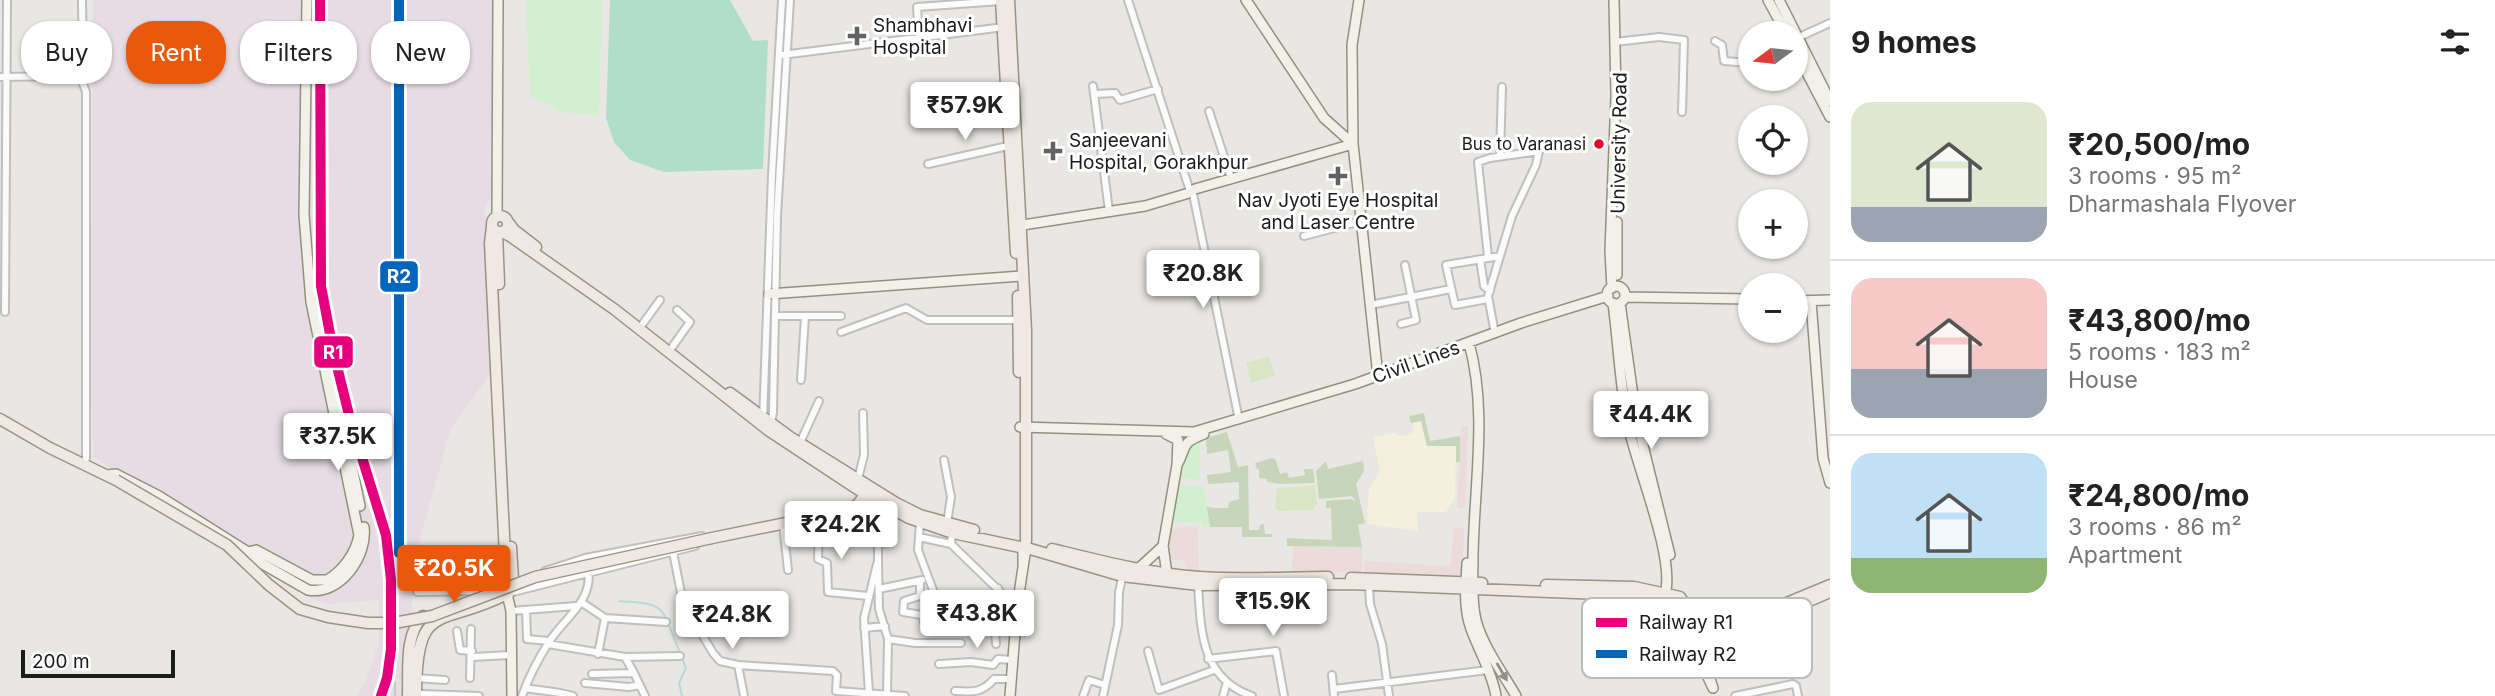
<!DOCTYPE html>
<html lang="en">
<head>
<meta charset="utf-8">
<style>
  body { margin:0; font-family:Inter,sans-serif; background:#f2f2f2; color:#222; height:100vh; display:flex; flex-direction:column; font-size:26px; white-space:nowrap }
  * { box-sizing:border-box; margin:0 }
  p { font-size:23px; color:#767676 }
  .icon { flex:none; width:38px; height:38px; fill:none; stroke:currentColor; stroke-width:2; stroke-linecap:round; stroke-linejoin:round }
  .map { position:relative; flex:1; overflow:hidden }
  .details { display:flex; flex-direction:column; background:#fff; width:665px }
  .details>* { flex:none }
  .top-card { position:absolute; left:21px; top:21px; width:665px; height:63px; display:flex; gap:14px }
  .needle { width:46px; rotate:255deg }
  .tools { position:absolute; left:1738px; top:21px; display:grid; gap:14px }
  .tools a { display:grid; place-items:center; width:70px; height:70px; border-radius:50%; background:#fff; box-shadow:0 2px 5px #0004; font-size:35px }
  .scale { position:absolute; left:21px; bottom:18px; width:154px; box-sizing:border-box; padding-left:7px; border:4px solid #1b1b1b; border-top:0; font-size:19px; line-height:24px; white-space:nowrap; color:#1b1b1b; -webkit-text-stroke:5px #fff; paint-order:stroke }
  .price { position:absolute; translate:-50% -60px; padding:0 16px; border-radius:7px; background:#fff; color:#222; font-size:23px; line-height:46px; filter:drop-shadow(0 2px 4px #0008) }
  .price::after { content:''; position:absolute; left:50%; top:42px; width:21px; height:16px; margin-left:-10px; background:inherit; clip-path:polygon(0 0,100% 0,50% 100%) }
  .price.on { background:#ea580c; color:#fff }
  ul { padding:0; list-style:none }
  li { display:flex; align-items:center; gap:21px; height:175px; padding:0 21px }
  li+li { border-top:2px solid #e0e0e0 }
  li span { display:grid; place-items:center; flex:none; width:196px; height:140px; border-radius:21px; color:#555 }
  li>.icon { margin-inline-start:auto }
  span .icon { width:84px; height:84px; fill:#fffc; stroke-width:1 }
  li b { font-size:30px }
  h2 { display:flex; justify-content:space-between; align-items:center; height:84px; padding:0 21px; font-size:30px }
  .chip { padding:0 24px; border-radius:28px; background:#fff; box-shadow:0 2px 5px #0004; font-size:24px; line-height:63px }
  .chip.on { background:#ea580c; color:#fff }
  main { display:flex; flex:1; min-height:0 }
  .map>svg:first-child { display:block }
  .commercial { fill:#ebdbda }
  .industrial { fill:#e7dce3 }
  .education { fill:#f3f1de }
  .grass { fill:#d9e5c4 }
  .forest { fill:#c7d6ba }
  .park { fill:#d2efd0 }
  .pitch { fill:#b1dec7 }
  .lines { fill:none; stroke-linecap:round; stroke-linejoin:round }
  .stream { stroke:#b9d8db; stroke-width:2 }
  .street-casing { stroke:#c0bfbe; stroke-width:10 }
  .secondary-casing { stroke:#92917e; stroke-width:12 }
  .primary-casing { stroke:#9d9283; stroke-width:13 }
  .street { stroke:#fcfbfb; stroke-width:6 }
  .secondary { stroke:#f2f1e9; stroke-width:9 }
  .primary { stroke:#efe9e3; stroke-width:10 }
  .rail { stroke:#c9c8c8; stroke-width:2; stroke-dasharray:14 14; stroke-linecap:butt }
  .primary-bridge-casing { stroke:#9d9283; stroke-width:13; stroke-linecap:butt }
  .primary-bridge { stroke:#efe9e3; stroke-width:10 }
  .rail-1-casing { stroke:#fff; stroke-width:16 }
  .rail-2-casing { stroke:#fff; stroke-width:16 }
  .rail-1 { stroke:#e5007d; stroke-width:10 }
  .rail-2 { stroke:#0065bd; stroke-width:10 }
  .oneway { fill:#91918c }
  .poi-dot { fill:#636261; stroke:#fff; stroke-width:2.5 }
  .bus-dot { fill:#e4002b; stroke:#fff; stroke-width:2.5 }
  .labels { text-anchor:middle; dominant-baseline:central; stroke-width:6; stroke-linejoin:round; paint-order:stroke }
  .bus-label { font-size:17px; fill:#1b1b1b; stroke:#fff; text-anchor:end }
  .poi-label { font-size:19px; fill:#1b1b1b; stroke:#fff; text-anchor:start }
  .street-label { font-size:19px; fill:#1b1b1b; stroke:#fff }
  .key { fill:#fff; stroke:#bbb; stroke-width:2 }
  .key-label { font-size:19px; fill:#1b1b1b }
  .line-badge { stroke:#fff; stroke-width:2.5 }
  .badge-label { font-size:19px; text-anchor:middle; font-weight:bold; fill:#fff }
</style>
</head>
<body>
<main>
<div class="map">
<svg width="1830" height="696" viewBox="0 0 1830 696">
  <rect width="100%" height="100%" fill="#e9e7e4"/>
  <path class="commercial" d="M1461,426h7l-3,82h-8z
    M1180,527h18l1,43h-12l-3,-10 -15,-1v-30h11z
    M1454,528h10l-1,44 -6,5 -93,-5v-11l86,5z
    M1293,546l69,1v26l-70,-2z"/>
  <path class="industrial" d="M93,0h400l1,195 -9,12 5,167 -39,54 -32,114 -7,58 -4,96h-52l10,-15 13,-39v-42l-53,4 -15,-6 -36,-20 -182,-122 -2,-81z"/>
  <path class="education" d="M1421,421l6,25h29l-1,51 -9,15h-29l1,19 -51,-7 2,-36 11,-16 -7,-35 21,-4 3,3 12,-1 4,-3v-9z"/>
  <path class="grass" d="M1269,356l6,20 -24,7 -5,-20z
    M1315,485l2,19 -4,6 -34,1 -4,-3 2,-20z"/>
  <path class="forest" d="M1424,413l6,28 30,-5v26h-4v-16h-29l-6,-25 -10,2 -2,-7z
    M1227,432l11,35 10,-2 1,65h10l1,-5 4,-1 1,10h7v3h-30v-10h-32l-4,-21 7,2h15l1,-6 10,-3v-17l-31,2 -1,-9 24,-3 -3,-22 -21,4 -1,-16z
    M1273,458l3,2 4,14 7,-2 2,6 16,-3 -1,-6h9l2,14 -36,1 -12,-2v-3l-8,-1v-9h-2l-2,-6z
    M1326,461l2,8 35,-8 1,10 -8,13 9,39 -7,2 4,22 -75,-1v-8l45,2 -1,-32h-5v-7l24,-2 6,2 -4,-5 -33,3 -3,-28z"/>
  <path class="park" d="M526,0h76l-3,115 -40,-3 -8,-7 -21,-8z
    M1200,440v40l-21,-2c2,-19 2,-30 21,-38z
    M1178,484l26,4 6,39h-8v-5h-31z"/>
  <path class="pitch" d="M610,0h120l23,41 15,-1 -5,129 -99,3 -34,-12 -16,-18 -8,-24z"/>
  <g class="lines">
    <path class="stream" d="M619,601c18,2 39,-1 47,17
      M668,623l18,45 -7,15 3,13"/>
    <g class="street-casing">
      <path id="street" d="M82,0l1,82
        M1128,0l61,188
        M919,38l-2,-31 84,-6
        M1797,38l33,-15
        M1715,41l7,4 2,16 26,2
        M1615,42l44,-5 25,3 -2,72
        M782,55l222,-28
        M0,77l73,-1 9,5 4,11v367l-2,6
        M1093,86l16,125
        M1095,94l20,-1 5,7 38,-11
        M1209,111l22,67
        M1500,156l2,-69
        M928,164l80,-18
        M1193,194l46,226
        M1304,236l57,-15
        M1488,257l-10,-95 12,-4 49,-7 -3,14 -24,51 -24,80 7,38
        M1480,259l4,27 6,5
        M1488,299l-33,6 -9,-40 54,-9
        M1370,305l81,-16
        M5,312l2,-312
        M775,316h66
        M1401,324l15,-4 -11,-55
        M639,329l21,-29
        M841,332l65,-24 21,12h93
        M668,353l22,-31 -13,-12
        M801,380l4,-64
        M763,420l9,-246 10,-174
        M771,424l2,-12 4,-196 13,-216
        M800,443l19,-42
        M944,460l7,37 -4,26
        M858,479l6,-24 -1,-42
        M819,517l-1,42 9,4 1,29 40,4
        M920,522l-2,28 18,48 39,10 14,1 9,-21
        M783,524l5,46
        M952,532l-1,12 66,64
        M919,537l32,7
        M673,552l8,41 9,21 23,39 7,8 18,4 95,6 4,4 -1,16 69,5
        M545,571l40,-13 117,-22
        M920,581v15l-16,5 -1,11 19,3 3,10 9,1
        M1198,585c3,47 3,93 54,111
        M1369,585l1,19 12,40 7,52
        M879,589l43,-9
        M417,592l74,-1
        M509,593l186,-47
        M581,602l24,16 61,4
        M989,609l5,7 2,28
        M526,610l1,29 22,2
        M511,611l65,-5
        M864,628l21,-2
        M457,631l3,19 12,1
        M888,639l27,4h46
        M548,644l77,13 55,-1
        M1148,651l11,39 55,-20
        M598,654l7,-36
        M472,657l40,-2
        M625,657l9,16
        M1208,659l68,-8 8,45
        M939,664l32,-2 22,3 5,-6 14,1
        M738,665l6,31
        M592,674l42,-1 11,23
        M1332,675l2,21
        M416,678l29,2
        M470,678l1,-49
        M585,683l44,4 11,-2
        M525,688c17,3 32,3 48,8
        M1334,689l154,-19
        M955,691c18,1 27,2 39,-12h17
        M869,693l-5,-75 13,-54
        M422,694l57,2
        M887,695l1,-56 -9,-30 -1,-46v-14l9,-42
        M522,696c7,-19 16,-37 27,-54 16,-25 45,-41 39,-74
        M1083,696l6,-16 16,5
        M1103,696l15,-71 1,-33 4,-18
        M1223,696l4,-14
        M1735,696l58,-12 3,2 2,10"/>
    </g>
    <g class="secondary-casing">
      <path id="secondary" d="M1246,0l78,118 29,26 25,232
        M1768,0l18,33
        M1779,0l51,101
        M1796,52l34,65
        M1195,189l158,-45 -1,-99 7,-45
        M497,217l1,-217
        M1617,222v53
        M1016,226l129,-20 44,-13
        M1607 295a9 9 0 1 1 18 0a9 9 0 1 1-18 0Z
        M1612,288l-2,-37 6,-155 -2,-96
        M313,291l15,59 32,156
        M769,294l254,-18
        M1625,297l125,2
        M1796,301l34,-1
        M1811,301l12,157 7,25
        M1613,303c5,39 7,79 14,118 8,42 49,137 38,173
        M1620,303l16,114 34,138
        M1469,343c19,68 5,143 4,213 0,21 -2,44 3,64 7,27 27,53 40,76
        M1020,427l174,5 161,-48 166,-61 87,-27
        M1166,434l12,6 -1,25c10,-18 3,-22 27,-31
        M108,475l8,-1 43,22 89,56 6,7 54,31c32,6 60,-34 56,-63
        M1023,549v18l3,-18
        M248,552l8,-2 56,30h15c15,-8 29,-27 32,-45l-48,-233 -7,-87 3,-215
        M1467,563c-1,22 -4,44 4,66 8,22 21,43 25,67
        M1138,569l25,-23
        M1167,574l-4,-28 14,-81
        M507,594l4,17 1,85
        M1696,637l3,21 14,30 -11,-32 1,-5 6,-10
        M1010,696l7,-88 6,-41"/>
    </g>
    <g class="primary-casing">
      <path id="primary" d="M1001,0l15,253
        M1009,0l17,330v211
        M492 224a8 8 0 1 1 16 0a8 8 0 1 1-16 0Z
        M508,222l6,8 22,17
        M497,232l2,52
        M502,232l8,4 104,73 154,121 97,64 44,24 44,15 67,14
        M1018,296l1,76
        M730,393l60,44 106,66 24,12 54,15
        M0,419l50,29 66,32
        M849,511l37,-5
        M712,538l133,-27 12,-6 12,-15
        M1027,548l95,28 76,9 151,-1 279,11 20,4 26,11 28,32 39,-12 89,-38
        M1052,549c49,12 98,25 148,28 42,3 86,0 128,0
        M1351,578l131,5
        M1546,585l88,2 46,10 16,23 13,11 27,-7 94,-39
        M492,590l9,-4 5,-9 -16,-334 2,-17
        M408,696c1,-25 -4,-61 15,-80
        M416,696c0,-99 25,-67 93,-103l4,-13 -2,-33"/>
    </g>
    <use href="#street" class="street"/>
    <use href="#secondary" class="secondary"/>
    <use href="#primary" class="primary"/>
    <path class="rail" d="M320,0l1,286 12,64 17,69 36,116 5,45v69l-4,29 -6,18
      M398,421l1,-421
      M395,549v-136
      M395,696v-28"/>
    <g class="primary-bridge-casing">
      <path id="primary-bridge" d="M116,480l111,65 42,40 31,24 28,8 40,6h26l38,-7 103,-39 177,-39"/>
    </g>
    <use href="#primary-bridge" class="primary-bridge"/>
    <g class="rail-1-casing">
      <path id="rail-1" d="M320,0l1,286 12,64 17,69 36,116 5,45v69l-4,29 -6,18"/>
    </g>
    <g class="rail-2-casing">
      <path id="rail-2" d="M399,553v-553"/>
    </g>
    <use href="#rail-1" class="rail-1"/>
    <use href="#rail-2" class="rail-2"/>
  </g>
  <defs><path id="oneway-solid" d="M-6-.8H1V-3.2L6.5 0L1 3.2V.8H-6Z" transform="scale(1.75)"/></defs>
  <use class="oneway" href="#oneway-solid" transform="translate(1502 672) rotate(60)"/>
  <g class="poi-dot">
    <path d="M853.5 25.5h7v7h7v7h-7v7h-7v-7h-7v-7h7z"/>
    <path d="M1049.5 140.5h7v7h7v7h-7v7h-7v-7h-7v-7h7z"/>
    <path d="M1334.5 165.5h7v7h7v7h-7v7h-7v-7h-7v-7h7z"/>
  </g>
  <circle class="bus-dot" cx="1599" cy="144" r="6"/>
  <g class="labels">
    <g class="bus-label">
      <text x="1586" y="144">Bus to Varanasi</text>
    </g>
    <g class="poi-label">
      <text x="873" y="25">Shambhavi<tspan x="873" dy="22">Hospital</tspan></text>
      <text x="1069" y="140">Sanjeevani<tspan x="1069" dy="22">Hospital, Gorakhpur</tspan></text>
      <text x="1338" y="200" text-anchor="middle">Nav Jyoti Eye Hospital<tspan x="1338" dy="22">and Laser Centre</tspan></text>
    </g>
    <g class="street-label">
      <text transform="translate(1619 143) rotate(-89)">University Road</text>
      <text transform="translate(1416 362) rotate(-20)">Civil Lines</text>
    </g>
  </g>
  <rect x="1582" y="598" width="230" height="80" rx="10" class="key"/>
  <rect x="1596" y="618" width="31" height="9" fill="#e5007d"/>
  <rect x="1596" y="650" width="31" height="8" fill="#0065bd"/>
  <g class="key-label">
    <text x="1639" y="629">Railway R1</text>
    <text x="1639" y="661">Railway R2</text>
  </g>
  <g class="line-badge">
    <rect x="379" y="260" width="40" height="33" rx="7" fill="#0065bd"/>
    <rect x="313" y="335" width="41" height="34" rx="7" fill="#e5007d"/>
  </g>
  <g class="badge-label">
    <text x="399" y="283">R2</text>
    <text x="333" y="359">R1</text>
  </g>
</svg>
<div class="tools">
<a><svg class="needle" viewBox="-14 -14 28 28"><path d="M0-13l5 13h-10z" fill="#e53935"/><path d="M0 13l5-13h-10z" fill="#767676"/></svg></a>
<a><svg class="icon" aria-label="locate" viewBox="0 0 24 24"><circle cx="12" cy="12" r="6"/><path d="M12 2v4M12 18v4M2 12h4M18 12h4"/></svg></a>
<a>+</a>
<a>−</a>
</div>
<div class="scale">200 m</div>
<b class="price" style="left:965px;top:142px">₹57.9K</b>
<b class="price" style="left:1203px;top:310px">₹20.8K</b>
<b class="price" style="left:1651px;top:451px">₹44.4K</b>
<b class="price" style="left:338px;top:473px">₹37.5K</b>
<b class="price" style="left:841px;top:561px">₹24.2K</b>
<b class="price on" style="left:454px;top:605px">₹20.5K</b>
<b class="price" style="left:1273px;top:638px">₹15.9K</b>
<b class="price" style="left:977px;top:650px">₹43.8K</b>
<b class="price" style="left:732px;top:651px">₹24.8K</b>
<div class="top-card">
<a class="chip">Buy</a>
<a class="chip on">Rent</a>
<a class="chip">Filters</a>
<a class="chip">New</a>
</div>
</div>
<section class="details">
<h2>9 homes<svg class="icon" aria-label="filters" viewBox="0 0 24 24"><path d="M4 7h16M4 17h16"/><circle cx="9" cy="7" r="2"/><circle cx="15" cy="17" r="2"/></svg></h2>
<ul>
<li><span style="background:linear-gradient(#dfe7d0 75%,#9aa5b1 0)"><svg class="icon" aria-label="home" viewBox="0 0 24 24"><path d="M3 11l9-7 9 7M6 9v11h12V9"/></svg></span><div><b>₹20,500/mo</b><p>3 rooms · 95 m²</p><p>Dharmashala Flyover</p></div></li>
<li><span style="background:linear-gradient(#f6c9c9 65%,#9aa5b1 0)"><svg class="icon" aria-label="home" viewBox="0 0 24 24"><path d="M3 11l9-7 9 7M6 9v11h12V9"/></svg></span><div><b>₹43,800/mo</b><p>5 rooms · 183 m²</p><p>House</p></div></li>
<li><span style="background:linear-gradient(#bfe0f5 75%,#8fb573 0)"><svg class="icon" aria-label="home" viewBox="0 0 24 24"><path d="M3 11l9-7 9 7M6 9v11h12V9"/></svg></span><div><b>₹24,800/mo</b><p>3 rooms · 86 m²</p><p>Apartment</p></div></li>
</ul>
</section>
</main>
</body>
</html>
